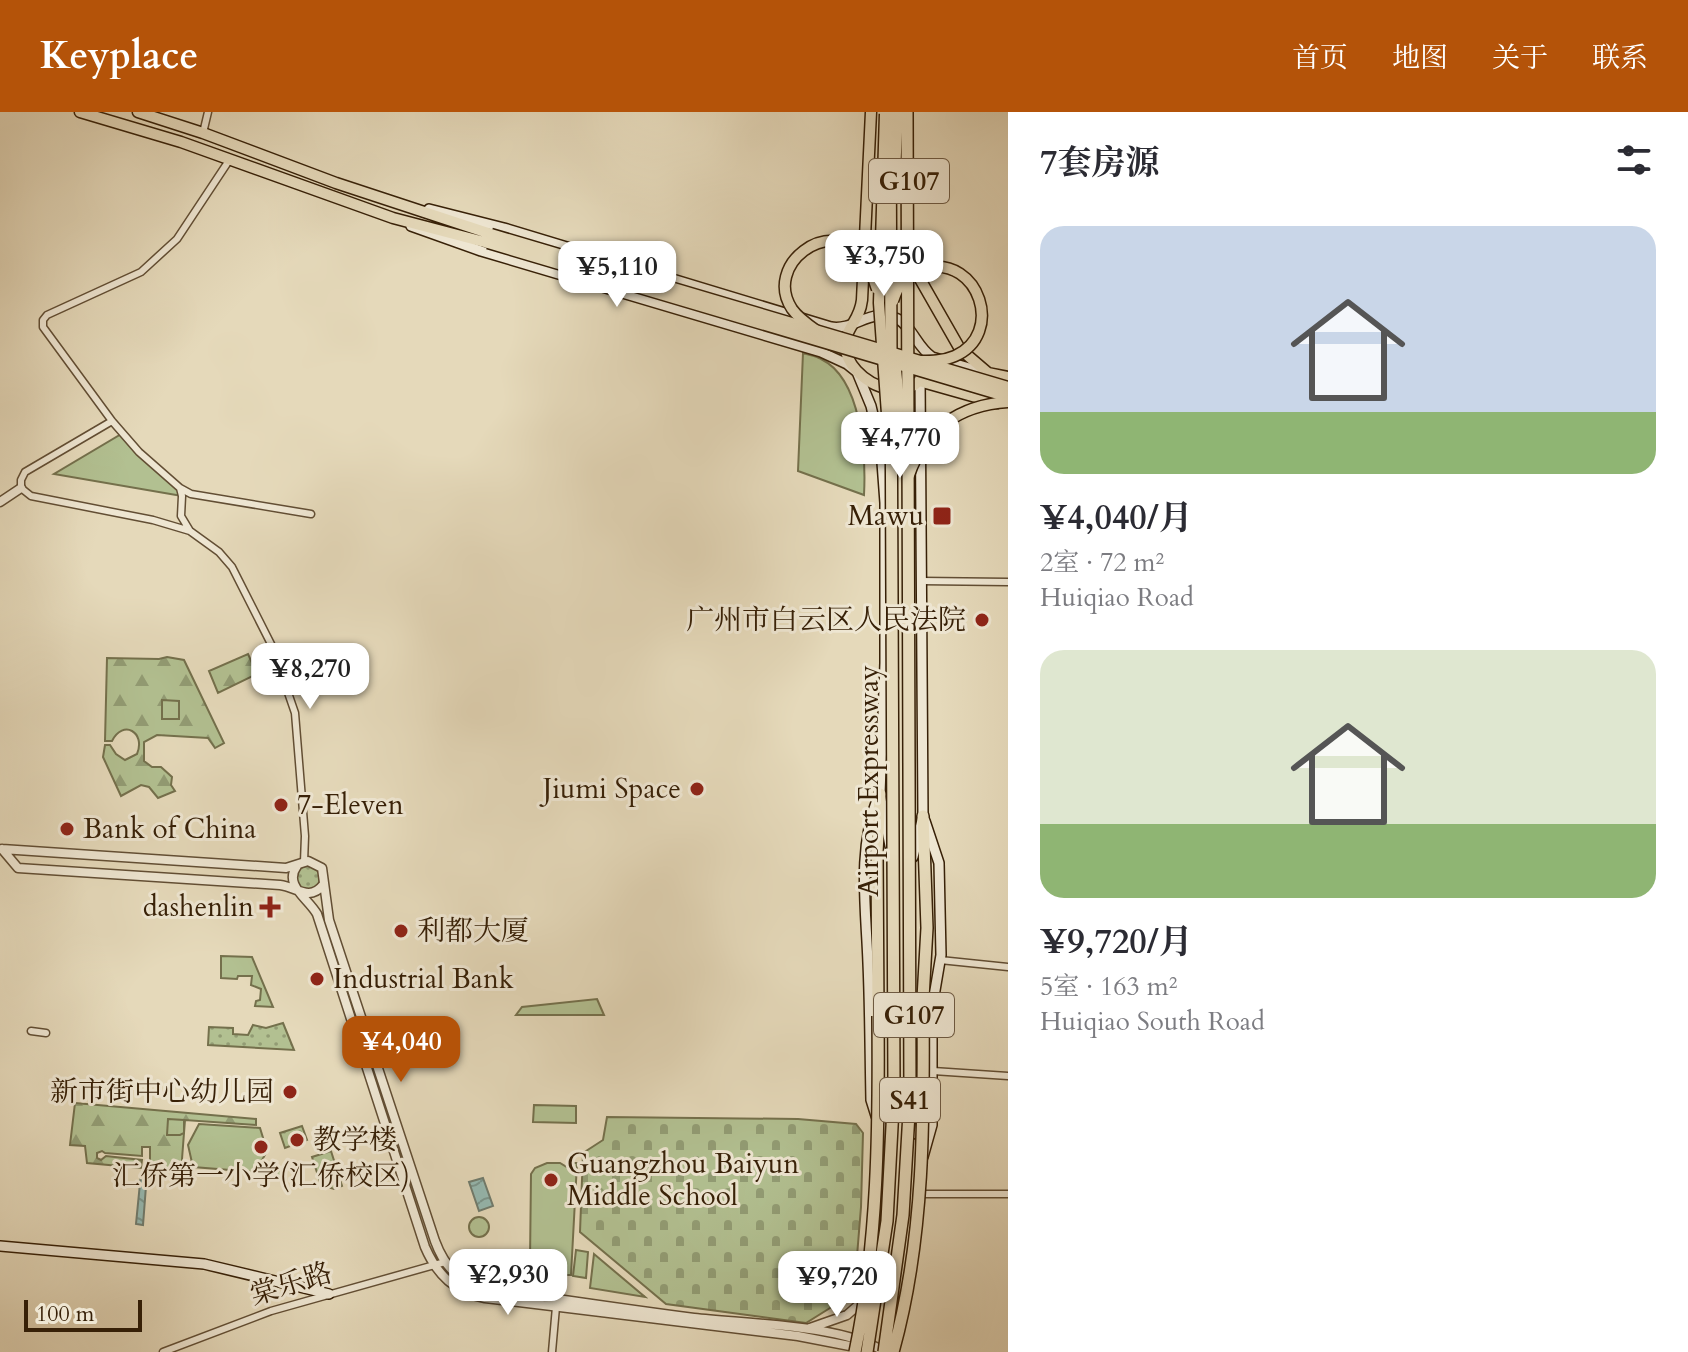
<!DOCTYPE html>
<html lang="zh">
<head>
<meta charset="utf-8">
<style>
  body { margin:0; font-family:Cardo,"Noto Serif SC",serif; background:#f7f7f7; color:#2b2b33; height:100vh; display:flex; flex-direction:column; font-size:30px; white-space:nowrap }
  * { box-sizing:border-box; margin:0 }
  p { font-size:26px; color:#7c7c81 }
  .icon { flex:none; width:44px; height:44px; fill:none; stroke:currentColor; stroke-width:2; stroke-linecap:round; stroke-linejoin:round }
  .map { position:relative; flex:1; overflow:hidden }
  .side { display:flex; flex-direction:column; background:#fff; width:680px }
  .side>* { flex:none }
  .scale { position:absolute; left:24px; bottom:20px; width:118px; box-sizing:border-box; padding-left:8px; border:4px solid #372007; border-top:0; font-size:22px; line-height:28px; white-space:nowrap; color:#372007; -webkit-text-stroke:6px #eee6d2; paint-order:stroke }
  .price { position:absolute; translate:-50% -68px; padding:0 18px; border-radius:16px; background:#fff; color:#222; font-size:26px; line-height:52px; filter:drop-shadow(0 2px 4px #0008) }
  .price::after { content:''; position:absolute; left:50%; top:48px; width:24px; height:18px; margin-left:-12px; background:inherit; clip-path:polygon(0 0,100% 0,50% 100%) }
  .price.active { background:#b45309; color:#fff }
  ul { padding:0; list-style:none }
  li { display:grid; align-content:center; gap:16px; height:424px; padding:0 32px }
  li span { display:grid; place-items:center; height:248px; border-radius:24px; color:#555 }
  li>.icon { margin-inline-start:auto }
  span .icon { width:144px; height:144px; fill:#fffc; stroke-width:1 }
  li b { font-size:34px }
  h2 { display:flex; justify-content:space-between; align-items:center; height:96px; padding:0 32px; font-size:34px }
  header { display:flex; align-items:center; gap:48px; box-sizing:border-box; height:112px; padding:0 40px; background:#b45309; color:#fff }
  header strong { font-size:38px }
  nav { display:flex; gap:44px; margin-inline-start:auto; font-size:28px }
  main { display:flex; flex:1; min-height:0 }
  .map>svg:first-child { display:block }
  .grass { fill:url(#grass-dots); stroke:#74704c; stroke-width:2 }
  .forest { fill:url(#forest-firs); stroke:#74704c; stroke-width:2 }
  .cemetery { fill:url(#cemetery-stones); stroke:#74704c; stroke-width:2 }
  .park { fill:#b2c091; stroke:#74704c; stroke-width:2 }
  .water { fill:url(#water-waves); stroke:#707c6e; stroke-width:2 }
  .lines { fill:none; stroke-linecap:round; stroke-linejoin:round }
  .minor-casing { stroke:#624e34; stroke-width:9 }
  .tertiary-casing { stroke:#624e34; stroke-width:11 }
  .secondary-casing { stroke:#372007; stroke-width:12 }
  .primary-casing { stroke:#372007; stroke-width:13 }
  .trunk-casing { stroke:#372007; stroke-width:13 }
  .motorway-casing { stroke:#372007; stroke-width:14 }
  .minor { stroke:#eee6d2; stroke-width:6 }
  .tertiary { stroke:#eee6d2; stroke-width:8 }
  .secondary { stroke:#eee6d2; stroke-width:9 }
  .primary { stroke:#e5d9ba; stroke-width:10 }
  .trunk { stroke:#e5d9ba; stroke-width:10 }
  .motorway { stroke:#e5d9ba; stroke-width:11 }
  .primary-bridge-casing { stroke:#372007; stroke-width:13; stroke-linecap:butt }
  .trunk-bridge-casing { stroke:#372007; stroke-width:13; stroke-linecap:butt }
  .motorway-bridge-casing { stroke:#372007; stroke-width:14; stroke-linecap:butt }
  .primary-bridge { stroke:#e5d9ba; stroke-width:10 }
  .trunk-bridge { stroke:#e5d9ba; stroke-width:10 }
  .motorway-bridge { stroke:#e5d9ba; stroke-width:11 }
  .poi-dot { fill:#8f2418; stroke:#eee6d2; stroke-width:3 }
  .labels { text-anchor:middle; dominant-baseline:central; stroke-width:6; stroke-linejoin:round; paint-order:stroke }
  .shield { fill:#eee6d2; stroke:#6e5b44; stroke-width:2 }
  .shield-label { font-size:26px; font-weight:bold; fill:#372007 }
  .poi-label { font-size:28px; fill:#372007; stroke:#eee6d2; text-anchor:start }
  .street-label { font-size:28px; fill:#372007; stroke:#eee6d2 }
</style>
</head>
<body>
<header>
<strong>Keyplace</strong>
<nav><a>首页</a><a>地图</a><a>关于</a><a>联系</a></nav>
</header>
<main>
<div class="map">
<svg width="1008" height="1240" viewBox="0 0 1008 1240">
  <defs>
    <pattern id="grass-dots" width="8" height="8" patternUnits="userSpaceOnUse" patternTransform="scale(2)"><rect width="8" height="8" fill="#b2c091"/><path d="M2 2h.1M6 6h.1" fill="none" stroke="#929c74" stroke-width="1.8" stroke-linecap="round"/></pattern>
    <pattern id="forest-firs" width="22" height="20" patternUnits="userSpaceOnUse" patternTransform="scale(2)"><rect width="22" height="20" fill="#b2c091"/><path d="M5 1l3.5 6h-7zM16 11l3.5 6h-7z" fill="#929c74"/></pattern>
    <pattern id="cemetery-stones" width="16" height="16" patternUnits="userSpaceOnUse" patternTransform="scale(2)"><rect width="16" height="16" fill="#b2c091"/><path d="M2 7V4a2 2 0 0 1 4 0v3zM10 15v-3a2 2 0 0 1 4 0v3z" fill="#929c74"/></pattern>
    <pattern id="water-waves" width="16" height="10" patternUnits="userSpaceOnUse" patternTransform="scale(2)"><rect width="16" height="10" fill="#96bab2"/><path d="M0 5q4-4 8 0t8 0" fill="none" stroke="#7b978f"/></pattern>
  </defs>
  <rect width="100%" height="100%" fill="#e5d9ba"/>
  <filter id="stains"><feTurbulence type="fractalNoise" baseFrequency=".0025" numOctaves="4"/><feColorMatrix values="0 0 0 0 .2 0 0 0 0 .09 0 0 0 0 .02 0 0 0 .5 -.17"/></filter>
  <radialGradient id="worn" r=".72"><stop offset=".6" stop-color="#630" stop-opacity="0"/><stop offset="1" stop-color="#630" stop-opacity=".3"/></radialGradient>
  <path class="grass" d="M296 766a12 12 0 1 1 24 0a12 12 0 1 1-24 0Z
    M283,911l11,27 -86,-5 1,-18 24,1v6l15,1 5,-10 13,3z
    M302,1014l5,14 -22,8 -5,-15z"/>
  <path class="forest" d="M248,542l9,20 -39,19 -9,-22z
    M167,545l17,3 40,83 -9,5 -7,-10 -51,-3 -13,7v19l8,6h9l11,10 -1,8 4,6 -17,7 -9,-11 -8,-2 -20,11 -18,-39 2,-12h5l6,9 9,6 12,-6c9,-22 -14,-35 -25,-13h-7l2,-83 52,1z
    M75,991l181,16v6l-71,-5 -4,52 -31,-3v-22h-8v9l-37,-3 -3,-2 -5,2v5l4,2 5,-4 36,4 -1,8 -54,-5 -2,-17 -15,-1z"/>
  <path class="cemetery" d="M607,1005l191,2 58,5 7,9 -2,74 -7,86 -48,30 -140,-19 -86,-72 3,-79 20,-13z"/>
  <path class="park" d="M803,241c6,2 13,3 18,6 41,20 45,97 43,136l-66,-24z
    M123,321l57,55 2,8 -128,-22z
    M162,588l17,1v18h-17z
    M221,844l31,1 21,50 -18,-1 1,-5 4,-1 1,-11 -10,-4 1,-9h-14l-1,3 -16,-1z
    M597,887l7,16h-88l6,-8z
    M438,908l6,13 -23,9 -6,-13z
    M534,993l42,1v17l-43,-1z
    M168,1007l16,1v13l-4,2h-13z
    M199,1012l61,4 7,23 -7,13 24,8 -2,7 -27,-7 -62,-5 -5,-22z
    M331,1039l11,35 -8,3 -13,-4 -9,-28z
    M547,1051h13l10,6 2,-6h5l-6,112h-29l-12,-14 1,-87 4,-6z
    M469 1115a10 10 0 1 1 20 0a10 10 0 1 1-20 0Z
    M576,1138l12,2 -2,26 -13,-2z
    M594,1142l51,43 -55,-9z"/>
  <path class="water" d="M141,1061h6l-4,52 -7,-1z
    M483,1066l10,28 -14,5 -10,-29z"/>
  <g class="lines">
    <g class="minor-casing">
      <path id="minor" d="M203,21l5,-21
        M112,309l-87,51 -4,8v8l10,8 122,24 37,11 29,21 13,15 40,79 23,67 10,123 -1,26
        M180,376l11,6 120,20
        M190,419l-9,-15 1,-20 -2,-8 -41,-36 -27,-31 -69,-94v-7l4,-5 94,-43 36,-33 53,-80
        M921,469l87,1
        M940,848l68,7
        M31,919l15,2
        M933,959l75,5
        M918,1082h90
        M163,1240l108,-41 174,-49
        M552,1240l4,-45"/>
    </g>
    <g class="tertiary-casing">
      <path id="tertiary" d="M0,390l21,-14
        M2,737l284,19 22,-7 14,7 7,52 106,321c10,27 25,42 54,48 68,10 136,20 205,29 52,6 148,6 191,34
        M2,737l16,19 262,17c17,2 29,17 43,0
        M297,754c-14,19 11,32 20,48l108,333c12,28 30,45 60,51l313,38 62,12
        M810,1216l37,-13 17,-15"/>
    </g>
    <g class="secondary-casing">
      <path id="secondary" d="M429,97l75,19 327,99c24,4 41,-21 67,-8 15,9 19,28 34,38l54,16
        M411,114l70,25 340,101 26,12 10,8 14,34 10,43 4,54v160l-5,131 10,52
        M878,685c-21,53 -12,109 -10,166 2,45 2,91 3,137l5,16 13,24
        M913,745l10,-41 -3,-439
        M923,1045l9,-32v-117l9,-53 -2,-92 -14,-42
        M0,1134l204,18 125,30"/>
    </g>
    <g class="primary-casing">
      <path id="primary" d="M80,0l101,30 212,76 95,25
        M138,0l65,21 133,50 155,51"/>
    </g>
    <g class="trunk-casing">
      <path id="trunk" d="M871,0l-9,188c-2,17 -10,22 -15,35 -8,27 19,50 43,54 11,2 21,1 29,-8l78,22
        M865,139c13,14 25,13 42,6
        M912,153l48,84 28,24 20,4
        M895,1210l12,-82 5,-96"/>
    </g>
    <g class="motorway-casing">
      <path id="motorway" d="M923,704l4,112 -4,70
        M878,904l-1,-163 3,-59"/>
    </g>
    <use href="#minor" class="minor"/>
    <use href="#tertiary" class="tertiary"/>
    <use href="#secondary" class="secondary"/>
    <use href="#primary" class="primary"/>
    <use href="#trunk" class="trunk"/>
    <use href="#motorway" class="motorway"/>
    <g class="primary-bridge-casing">
      <path id="primary-bridge" d="M491,122l517,153
        M488,131l520,154"/>
    </g>
    <g class="trunk-bridge-casing">
      <path id="trunk-bridge" d="M885,2l-6,189 8,111
        M895,60l3,-60
        M893,189c6,-18 13,-29 33,-33 53,-12 79,66 29,88 -14,6 -28,5 -43,5
        M820,221c-10,-7 -21,-14 -28,-24 -29,-44 37,-93 70,-54 8,10 11,23 15,34
        M895,248l8,80
        M909,363c16,-46 51,-70 99,-73"/>
    </g>
    <g class="motorway-bridge-casing">
      <path id="motorway-bridge" d="M855,1240c23,-110 24,-224 23,-336
        M867,1240l20,-131 7,-132 -4,-977
        M884,1240l19,-137 7,-119 -3,-984
        M893,1240c32,-114 31,-236 30,-354"/>
    </g>
    <use href="#primary-bridge" class="primary-bridge"/>
    <use href="#trunk-bridge" class="trunk-bridge"/>
    <use href="#motorway-bridge" class="motorway-bridge"/>
  </g>
  <g class="poi-dot">
    <rect x="932" y="394" width="20" height="20" rx="4"/>
    <circle cx="982" cy="508" r="8"/>
    <circle cx="697" cy="677" r="8"/>
    <circle cx="281" cy="693" r="8"/>
    <circle cx="67" cy="717" r="8"/>
    <path d="M266 783h8v8h8v8h-8v8h-8v-8h-8v-8h8z"/>
    <circle cx="401" cy="819" r="8"/>
    <circle cx="317" cy="867" r="8"/>
    <circle cx="290" cy="980" r="8"/>
    <circle cx="297" cy="1028" r="8"/>
    <circle cx="261" cy="1035" r="8"/>
    <circle cx="551" cy="1068" r="8"/>
  </g>
  <g class="labels">
    <g class="shield">
      <rect x="869" y="47" width="80" height="44" rx="6"/>
      <rect x="874" y="881" width="80" height="44" rx="6"/>
      <rect x="880" y="966" width="60" height="44" rx="6"/>
    </g>
    <g class="shield-label">
      <text x="909" y="69">G107</text>
      <text x="914" y="903">G107</text>
      <text x="910" y="988">S41</text>
    </g>
    <g class="poi-label">
      <text x="924" y="404" text-anchor="end">Mawu</text>
      <text x="966" y="508" text-anchor="end">广州市白云区人民法院</text>
      <text x="681" y="677" text-anchor="end">Jiumi Space</text>
      <text x="297" y="693">7-Eleven</text>
      <text x="83" y="717">Bank of China</text>
      <text x="254" y="795" text-anchor="end">dashenlin</text>
      <text x="417" y="819">利都大厦</text>
      <text x="333" y="867">Industrial Bank</text>
      <text x="274" y="980" text-anchor="end">新市街中心幼儿园</text>
      <text x="313" y="1028">教学楼</text>
      <text x="567" y="1052">Guangzhou Baiyun<tspan x="567" dy="32">Middle School</tspan></text>
      <text x="261" y="1064" text-anchor="middle">汇侨第一小学(汇侨校区)</text>
    </g>
    <g class="street-label">
      <text transform="translate(869 669) rotate(-90)">Airport Expressway</text>
      <text transform="translate(291 1172) rotate(-17)">棠乐路</text>
    </g>
  </g>
  <rect width="100%" height="100%" filter="url(#stains)"/>
  <rect width="100%" height="100%" fill="url(#worn)"/>
</svg>
<div class="scale">100 m</div>
<b class="price" style="left:884px;top:186px">¥3,750</b>
<b class="price" style="left:617px;top:197px">¥5,110</b>
<b class="price" style="left:900px;top:368px">¥4,770</b>
<b class="price" style="left:310px;top:599px">¥8,270</b>
<b class="price active" style="left:401px;top:972px">¥4,040</b>
<b class="price" style="left:508px;top:1205px">¥2,930</b>
<b class="price" style="left:837px;top:1207px">¥9,720</b>
</div>
<section class="side">
<h2>7套房源<svg class="icon" aria-label="filters" viewBox="0 0 24 24"><path d="M4 7h16M4 17h16"/><circle cx="9" cy="7" r="2"/><circle cx="15" cy="17" r="2"/></svg></h2>
<ul>
<li><span style="background:linear-gradient(#c9d6e8 75%,#8fb573 0)"><svg class="icon" aria-label="home" viewBox="0 0 24 24"><path d="M3 11l9-7 9 7M6 9v11h12V9"/></svg></span><div><b>¥4,040/月</b><p>2室 · 72 m²</p><p>Huiqiao Road</p></div></li>
<li><span style="background:linear-gradient(#dfe7d0 70%,#8fb573 0)"><svg class="icon" aria-label="home" viewBox="0 0 24 24"><path d="M3 11l9-7 9 7M6 9v11h12V9"/></svg></span><div><b>¥9,720/月</b><p>5室 · 163 m²</p><p>Huiqiao South Road</p></div></li>
</ul>
</section>
</main>
</body>
</html>
